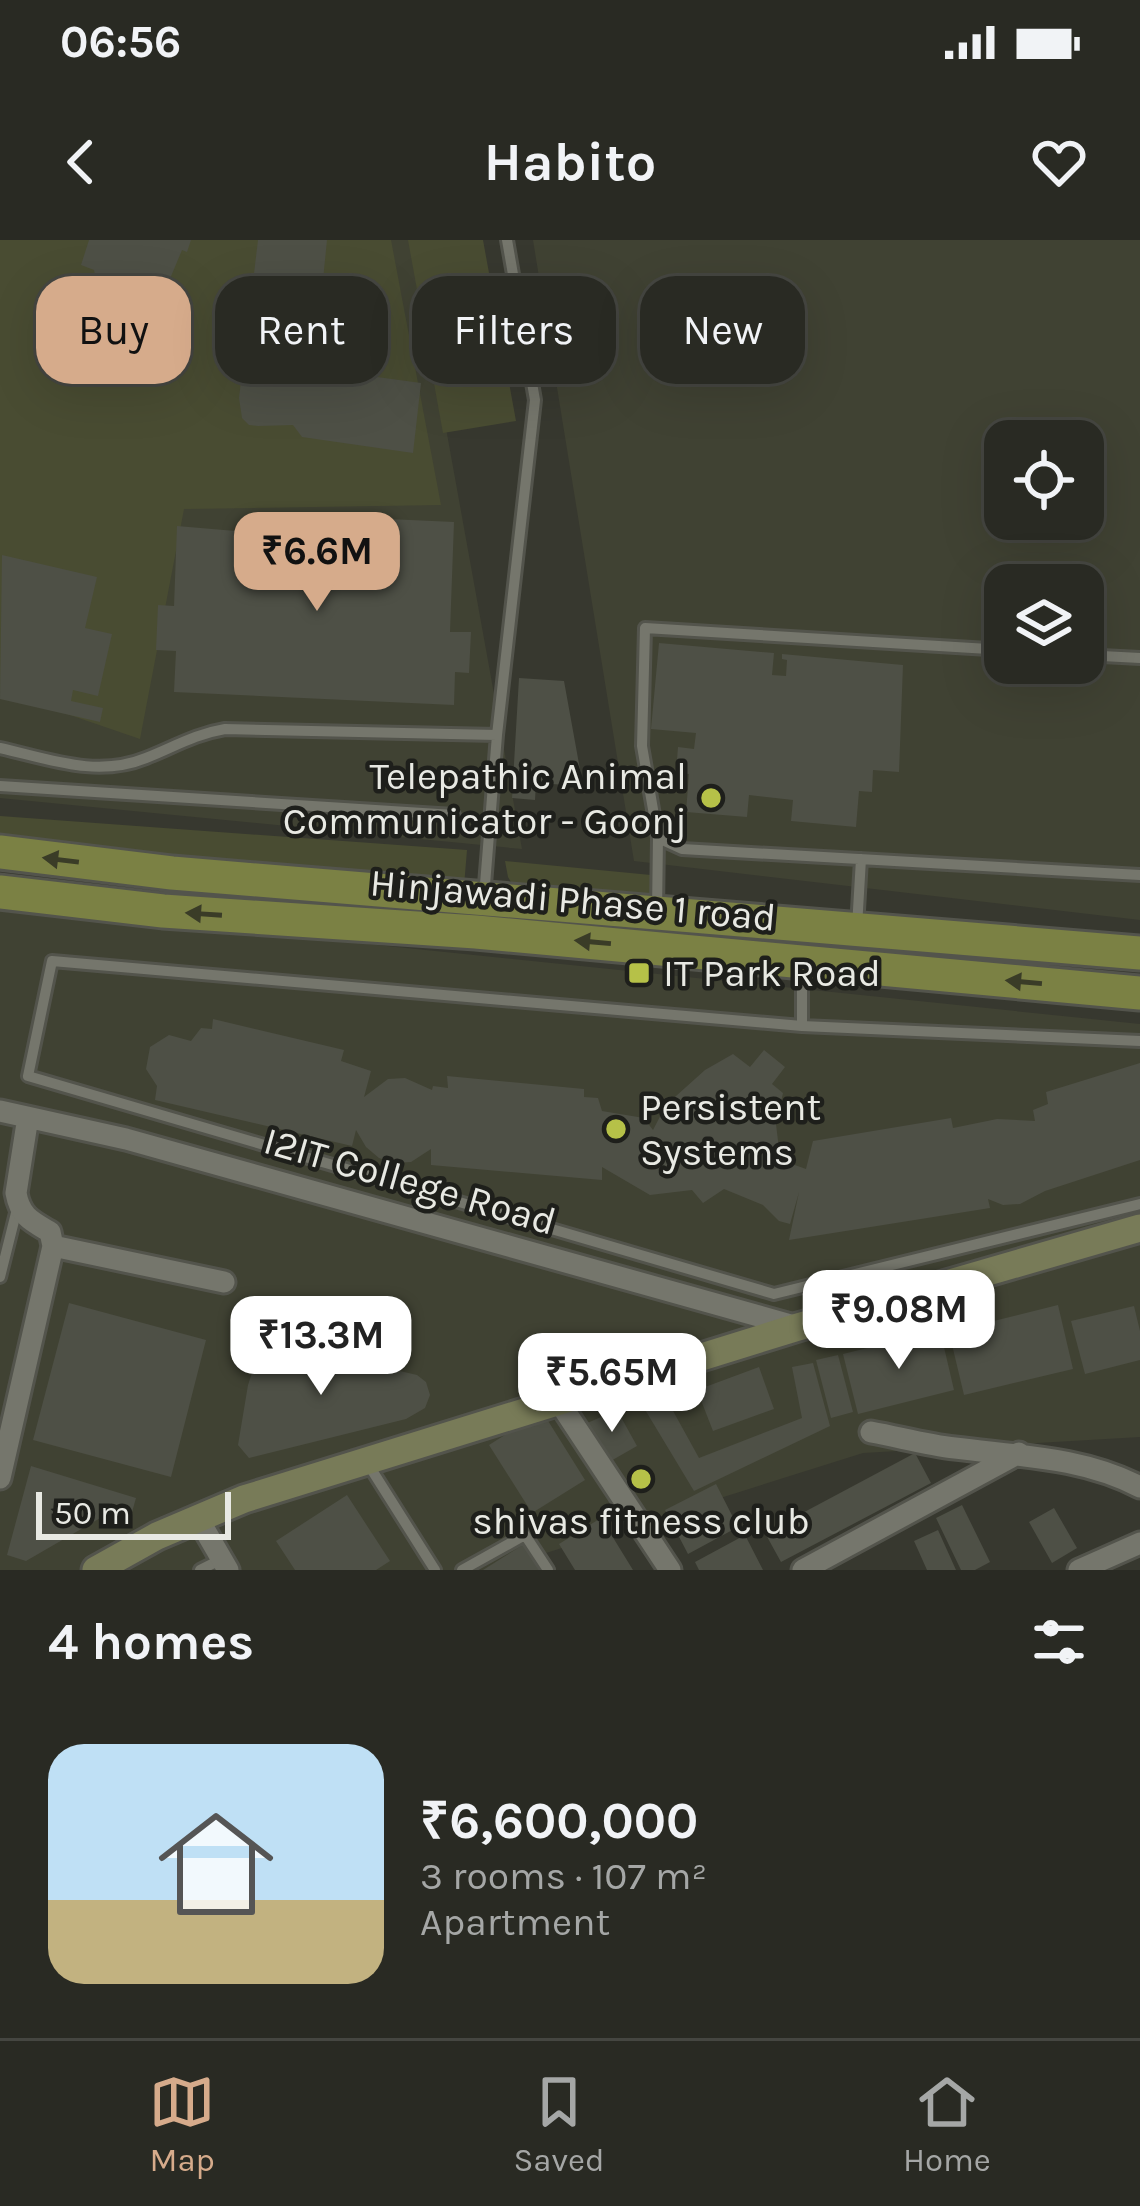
<!DOCTYPE html>
<html lang="en">
<head>
<meta charset="utf-8">
<style>
  body { margin:0; font-family:Karla,sans-serif; background:#353630; color:#f1f3f6; height:100vh; display:flex; flex-direction:column; font-size:45px; white-space:nowrap }
  * { box-sizing:border-box; margin:0 }
  p { font-size:39px; color:#a5a7a6 }
  .icon { flex:none; width:66px; height:66px; fill:none; stroke:currentColor; stroke-width:2; stroke-linecap:round; stroke-linejoin:round }
  .map { position:relative; height:1330px; overflow:hidden }
  .panel { display:flex; flex-direction:column; background:#292a23; flex:1 }
  .panel>* { flex:none }
  .hud { position:absolute; left:36px; top:36px; width:1068px; height:108px; display:flex; gap:24px }
  .fabs { position:absolute; left:984px; top:180px; display:grid; gap:24px }
  .fabs a { display:grid; place-items:center; width:120px; height:120px; border-radius:24px; background:#292a23; box-shadow:0 12px 48px #0002,0 0 0 3px #454641; font-size:60px }
  .scale { position:absolute; left:36px; bottom:30px; width:195px; box-sizing:border-box; padding-left:12px; border:6px solid #e8e9e3; border-top:0; font-size:33px; line-height:42px; white-space:nowrap; color:#e8e9e3; -webkit-text-stroke:9px #1e1f1b; paint-order:stroke }
  .price { position:absolute; translate:-50% -102px; padding:0 27px; border-radius:24px; background:#fff; color:#222; font-size:39px; line-height:78px; filter:drop-shadow(0 3px 6px #0008) }
  .price::after { content:''; position:absolute; left:50%; top:72px; width:36px; height:27px; margin-left:-18px; background:inherit; clip-path:polygon(0 0,100% 0,50% 100%) }
  .price.selected { background:#d6ab8b; color:#111 }
  ul { padding:0; list-style:none }
  li { display:flex; align-items:center; gap:36px; height:300px; padding:0 48px }
  li span { display:grid; place-items:center; flex:none; width:336px; height:240px; border-radius:36px; color:#555 }
  li>.icon { margin-inline-start:auto }
  span .icon { width:144px; height:144px; fill:#fffc; stroke-width:1 }
  li b { font-size:51px }
  h2 { display:flex; justify-content:space-between; align-items:center; height:144px; padding:0 48px; font-size:51px }
  .tag { padding:0 42px; border-radius:36px; background:#292a23; box-shadow:0 12px 48px #0002,0 0 0 3px #454641; font-size:42px; line-height:108px }
  .tag.selected { background:#d6ab8b; color:#111 }
  .status { display:flex; justify-content:space-between; align-items:center; height:84px; padding:0 60px; background:#292a23; direction:ltr }
  .status svg { height:33px; fill:currentColor }
  header { display:flex; justify-content:space-between; align-items:center; height:156px; padding:0 48px; background:#292a23; font-size:54px; font-weight:700 }
  .tabs { display:flex; justify-content:space-around; align-items:center; height:168px; border-top:3px solid #454641; background:#292a23; font-size:33px; color:#a5a7a6 }
  .tabs a { display:grid; justify-items:center; gap:6px }
  .tabs .selected { color:#d6ab8b }
  .map>svg:first-child { display:block }
  .built { fill:#404233; fill-rule:evenodd }
  .green { fill:#494c32 }
  .building { fill:#4e5046 }
  .lines { fill:none; stroke-linecap:round; stroke-linejoin:round }
  .lane-casing { stroke:#53544c; stroke-width:16 }
  .street-casing { stroke:#53544c; stroke-width:27 }
  .secondary-casing { stroke:#53544c; stroke-width:33 }
  .primary-casing { stroke:#53544c; stroke-width:39 }
  .lane { stroke:#75766c; stroke-width:10 }
  .street { stroke:#75766c; stroke-width:21 }
  .secondary { stroke:#787b58; stroke-width:27 }
  .primary { stroke:#7b8144; stroke-width:33 }
  .oneway { fill:#3a3c27 }
  .poi-dot { fill:#b6c148; stroke:#1e1f1b; stroke-width:4.5 }
  .labels { text-anchor:middle; dominant-baseline:central; stroke-width:9; stroke-linejoin:round; paint-order:stroke }
  .poi-label { font-size:39px; fill:#e8e9e3; stroke:#1e1f1b; text-anchor:start }
  .street-label { font-size:39px; fill:#e8e9e3; stroke:#1e1f1b }
</style>
</head>
<body>
<div class="status"><b>06:56</b><svg viewBox="0 0 49 12"><path d="M0 12V9h3v3zM5 12V6h3v6zM10 12V3h3v9zM15 12V0h3v12zM26 1h20v11H26zM47 4h2v5h-2z"/></svg></div>
<header><svg class="icon" aria-label="back" viewBox="0 0 24 24"><path d="M15 5l-7 7 7 7"/></svg>Habito<svg class="icon" aria-label="heart" viewBox="0 0 24 24"><path d="M12 20l-8-8c-3-5 5-10 8-4 3-6 11-1 8 4z"/></svg></header>
<div class="map">
<svg width="1140" height="1330" viewBox="0 0 1140 1330">
  <rect width="100%" height="100%" fill="#37382f"/>
  <path class="built" d="M0,0h412l110,609 -522,-51z
    M533,0h607v680l-506,-59zM1005,201h78v78h-78zM1005,345h78v78h-78z
    M0,666l1140,118v413l-277,16 -371,117h-492z"/>
  <path class="green" d="M0,0h391l50,265 -257,4 -44,230 -140,-48z
    M408,0h75l33,181 -73,12z
    M0,576l467,34 -3,36 -464,-49z
    M505,621l146,14 -1,32 -132,-13 -10,-17z"/>
  <path class="building" d="M89,0h102l-4,12 -5,-2 -25,60 -60,-26 -3,-14 -13,-5z
    M258,0h69l-5,50h-10l-5,71 4,7 110,15 -8,70 -111,-16 -9,-12 -35,1 -9,-1 -7,-7 -3,-20z
    M345,277l109,5 -4,110h21l-2,41 -14,-1 -1,33 -280,-13 2,-41 -20,-1 2,-45 16,1 3,-80 163,14z
    M2,315l95,22 -12,51 27,6 -14,62 -25,-6 -2,11 32,7 -3,14 -100,-23z
    M659,403l115,10 -2,22 14,1 1,-16 -5,-1v-5l121,11 -4,107 -26,-2 -1,22 -13,-1 -3,36 -65,-6 2,-21 -44,-5 -2,22 -61,-5 3,-38 -13,-1 2,-26 16,2 2,-16 -45,-4z
    M519,438l45,3 19,105 -47,-3 -1,17 -23,-2z
    M213,779l131,31 -3,11 30,10 -7,26 24,-18 17,-1 27,12 1,-4 15,2 -1,-12 137,13v8l14,1 4,13 42,7 9,12 13,-25 39,-35 28,-16 17,13 14,-17 21,17 -13,17 11,9 -7,31 5,42 11,-2 14,5 7,-28 138,-23 2,10 44,-9 38,2 -2,-11 15,-6 -2,-12 94,-29v97l-95,31 -25,13 -17,1 -15,-6 2,9 -201,32 10,-48 -9,32 -11,-3 -16,-16 -39,-16 -21,14 -11,-13 -42,5 -48,-28v13l-171,-15v-16l-20,13 -17,1 -15,-5 -13,-11 -10,-17 -4,16 -197,-46 2,-14 -11,-17 4,-22 19,-12 22,6 10,-13 11,1z
    M69,1063l137,37 -35,137 -138,-37z
    M1058,1065l15,64 -109,26 -15,-63z
    M1134,1066l6,25v29l-55,14 -14,-53z
    M940,1090l14,60 -96,24 -15,-60z
    M263,1099l154,36 9,7 4,13 -5,13 -19,11 -157,39 -11,-13 10,-60z
    M838,1115l15,57 -22,6 -15,-58z
    M813,1123l17,63 -136,65 -50,-83 23,-8 32,58 103,-40 -10,-51z
    M759,1127l15,42 -61,22 -16,-41z
    M617,1170l20,36 -28,16 -24,-38z
    M545,1176l40,64 -53,33 -43,-68 35,-22 3,4z
    M915,1213l16,30 -150,79 -16,-29z
    M31,1226l105,32 -7,25 -27,-6 -76,44 -19,-6z
    M716,1244l22,43 -50,27 -23,-44z
    M347,1255l43,66 -14,9h-81l-19,-29z
    M962,1265l28,57 -15,8h-14l-25,-52z
    M1054,1268l23,40 -25,15 -23,-41z
    M601,1278l32,52h-58l-16,-26z
    M938,1290l18,40h-29l-13,-29z
    M745,1295l18,35h-64l-4,-8z
    M524,1304l16,26h-57z"/>
  <g class="lines">
    <g class="lane-casing">
      <path id="lane" d="M1083,415l57,3
        M0,508c49,11 97,30 146,10 28,-11 49,-24 79,-29l272,6
        M0,546l454,29
        M658,598l24,11 458,26
        M484,657l13,-162 38,-335 -28,-160
        M657,671l1,-73 -16,-92 3,-118 360,22
        M857,687l4,-68
        M802,724v62
        M1140,801l-338,-15 -750,-65 -24,115 746,218 366,-90
        M0,1037l17,-68
        M368,1224l67,106
        M200,1330l22,-11
        M462,1330l63,-35 23,35"/>
    </g>
    <g class="street-casing">
      <path id="street" d="M0,871l126,28 672,188
        M53,1006l171,36
        M559,1162l111,168
        M871,1192c28,5 56,13 84,16 63,8 128,9 185,39
        M0,1238l53,-232 -3,-14c-19,-11 -30,-16 -34,-39l12,-76
        M199,1280l29,50
        M803,1330l216,-117
        M1079,1330l61,-27"/>
    </g>
    <g class="secondary-casing">
      <path id="secondary" d="M96,1330l61,-34 87,-37 554,-172 342,-99"/>
    </g>
    <g class="primary-casing">
      <path id="primary" d="M0,612l172,21 968,80
        M0,652l163,19 313,21 664,61"/>
    </g>
    <use href="#lane" class="lane"/>
    <use href="#street" class="street"/>
    <use href="#secondary" class="secondary"/>
    <use href="#primary" class="primary"/>
  </g>
  <defs><path id="oneway-solid" d="M-6-.8H1V-3.2L6.5 0L1 3.2V.8H-6Z" transform="scale(3)"/></defs>
  <g class="oneway">
    <use href="#oneway-solid" transform="translate(61 620) rotate(-173)"/>
    <use href="#oneway-solid" transform="translate(204 674) rotate(-176)"/>
    <use href="#oneway-solid" transform="translate(593 702) rotate(-175)"/>
    <use href="#oneway-solid" transform="translate(1024 742) rotate(-175)"/>
  </g>
  <g class="poi-dot">
    <circle cx="711" cy="558" r="12"/>
    <rect x="627" y="721" width="24" height="24" rx="6"/>
    <circle cx="616" cy="889" r="12"/>
    <circle cx="641" cy="1239" r="12"/>
  </g>
  <g class="labels">
    <g class="poi-label">
      <text x="687" y="536" text-anchor="end">Telepathic Animal<tspan x="687" dy="45">Communicator - Goonj</tspan></text>
      <text x="663" y="733">IT Park Road</text>
      <text x="640" y="867">Persistent<tspan x="640" dy="45">Systems</tspan></text>
      <text x="641" y="1281" text-anchor="middle">shivas fitness club</text>
    </g>
    <g class="street-label">
      <text transform="translate(573 660) rotate(5)">Hinjawadi Phase 1 road</text>
      <text transform="translate(410 941) rotate(16)">I2IT College Road</text>
    </g>
  </g>
</svg>
<div class="fabs">
<a><svg class="icon" aria-label="locate" viewBox="0 0 24 24"><circle cx="12" cy="12" r="6"/><path d="M12 2v4M12 18v4M2 12h4M18 12h4"/></svg></a>
<a><svg class="icon" aria-label="layers" viewBox="0 0 24 24"><path d="M12 4l9 5-9 5-9-5zM3 14l9 5 9-5"/></svg></a>
</div>
<div class="scale">50 m</div>
<b class="price selected" style="left:317px;top:374px">₹6.6M</b>
<b class="price" style="left:899px;top:1132px">₹9.08M</b>
<b class="price" style="left:321px;top:1158px">₹13.3M</b>
<b class="price" style="left:612px;top:1195px">₹5.65M</b>
<div class="hud">
<a class="tag selected">Buy</a>
<a class="tag">Rent</a>
<a class="tag">Filters</a>
<a class="tag">New</a>
</div>
</div>
<section class="panel">
<h2>4 homes<svg class="icon" aria-label="filters" viewBox="0 0 24 24"><path d="M4 7h16M4 17h16"/><circle cx="9" cy="7" r="2"/><circle cx="15" cy="17" r="2"/></svg></h2>
<ul>
<li><span style="background:linear-gradient(#bfe0f5 65%,#c2b280 0)"><svg class="icon" aria-label="home" viewBox="0 0 24 24"><path d="M3 11l9-7 9 7M6 9v11h12V9"/></svg></span><div><b>₹6,600,000</b><p>3 rooms · 107 m²</p><p>Apartment</p></div></li>
</ul>
</section>
<nav class="tabs">
<a class="selected"><svg class="icon" aria-label="map" viewBox="0 0 24 24"><path d="M3 6l6-2 6 2 6-2v14l-6 2-6-2-6 2zM9 4v14M15 6v14"/></svg>Map</a>
<a><svg class="icon" aria-label="saved" viewBox="0 0 24 24"><path d="M7 4h10v16l-5-4-5 4z"/></svg>Saved</a>
<a><svg class="icon" aria-label="home" viewBox="0 0 24 24"><path d="M3 11l9-7 9 7M6 9v11h12V9"/></svg>Home</a>
</nav>
</body>
</html>
